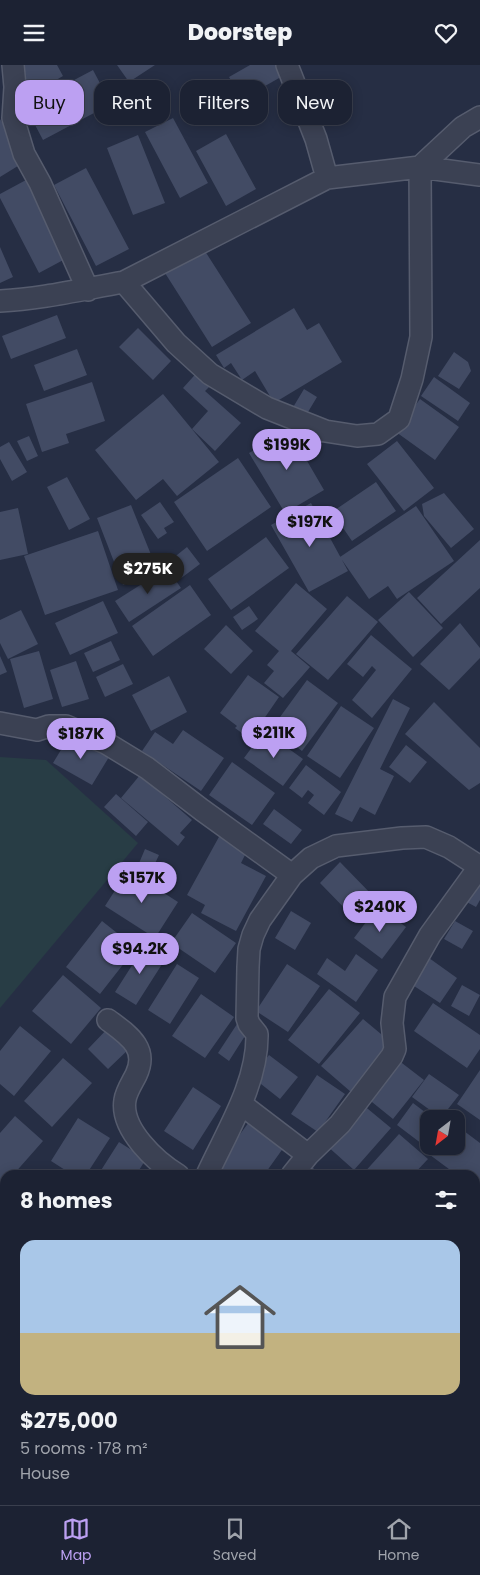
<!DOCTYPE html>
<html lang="en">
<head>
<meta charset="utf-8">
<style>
  body { margin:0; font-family:Poppins,sans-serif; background:#292f3f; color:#f1f3f6; height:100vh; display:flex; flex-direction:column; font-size:19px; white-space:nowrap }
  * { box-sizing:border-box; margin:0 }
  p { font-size:16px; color:#a0a4ac }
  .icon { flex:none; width:28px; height:28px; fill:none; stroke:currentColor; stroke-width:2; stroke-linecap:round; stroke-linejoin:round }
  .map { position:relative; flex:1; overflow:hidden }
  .sheet { position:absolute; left:0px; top:1105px; width:480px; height:335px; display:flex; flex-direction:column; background:#1c2233; border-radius:15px 15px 0 0; box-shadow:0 2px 12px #0003,0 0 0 1px #3a3f4e }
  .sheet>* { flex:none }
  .banner { position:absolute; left:15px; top:15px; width:450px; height:45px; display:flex; gap:10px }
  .needle { width:32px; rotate:211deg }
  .tools { position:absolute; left:420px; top:1045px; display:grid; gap:10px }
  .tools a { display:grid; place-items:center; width:45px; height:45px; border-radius:10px; background:#1c2233; box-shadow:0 2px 12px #0003,0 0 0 1px #3a3f4e; font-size:25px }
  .price { position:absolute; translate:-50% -42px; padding:0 11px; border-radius:18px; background:#bca0f2; color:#111; font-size:16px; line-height:32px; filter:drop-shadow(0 1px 2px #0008) }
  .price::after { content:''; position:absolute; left:50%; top:30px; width:15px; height:11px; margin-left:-8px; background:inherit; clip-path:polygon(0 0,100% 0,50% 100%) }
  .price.on { background:#222; color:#fff }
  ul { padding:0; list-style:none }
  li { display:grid; align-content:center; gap:10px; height:265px; padding:0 20px }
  li span { display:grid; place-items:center; height:155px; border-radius:15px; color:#555 }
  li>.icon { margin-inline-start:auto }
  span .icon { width:90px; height:90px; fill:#fffc; stroke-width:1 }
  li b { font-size:21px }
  h2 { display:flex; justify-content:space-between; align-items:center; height:60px; padding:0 20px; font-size:21px }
  .chip { padding:0 18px; border-radius:15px; background:#1c2233; box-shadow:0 2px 12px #0003,0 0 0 1px #3a3f4e; font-size:18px; line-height:45px }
  .chip.on { background:#bca0f2; color:#111 }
  header { display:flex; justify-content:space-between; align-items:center; height:65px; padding:0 20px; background:#1c2233; font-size:22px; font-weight:800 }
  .tabs { display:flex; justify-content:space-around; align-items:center; height:70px; border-top:1px solid #3a3f4e; background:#1c2233; font-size:14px; color:#a0a4ac }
  .tabs a { display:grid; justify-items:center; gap:2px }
  .tabs .on { color:#bca0f2 }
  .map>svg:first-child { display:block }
  .green { fill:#283d45 }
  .building { fill:#424b64 }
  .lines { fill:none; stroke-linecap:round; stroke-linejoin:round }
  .minor-casing { stroke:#565c6e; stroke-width:24 }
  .minor { stroke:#3b4153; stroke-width:21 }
</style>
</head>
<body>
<header><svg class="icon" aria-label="menu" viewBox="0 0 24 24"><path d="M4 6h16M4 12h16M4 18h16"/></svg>Doorstep<svg class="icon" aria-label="heart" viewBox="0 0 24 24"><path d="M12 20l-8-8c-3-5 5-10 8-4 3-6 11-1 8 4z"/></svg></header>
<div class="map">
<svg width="480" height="1440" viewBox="0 0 480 1440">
  <rect width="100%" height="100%" fill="#262e44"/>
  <path class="green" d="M0,692l46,3 92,83 -138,165z"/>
  <path class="building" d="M24,0h33l6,11 -41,24 -1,-31z
    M117,0h38l-26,17z
    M250,0h33l5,8 -46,26 -13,-22z
    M93,5l18,34 -68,36 -18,-34z
    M173,53l35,65 -28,15 -35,-66z
    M0,54l26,42 -26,16z
    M226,69l30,55 -30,17 -30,-55z
    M138,70l27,68 -32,12 -26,-67z
    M86,103l43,81 -33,17 -42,-81z
    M26,115l41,78 -28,15 -39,-75v-4z
    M0,182l13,30 -13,6z
    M203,183l48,75 -39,24 -47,-74z
    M294,243l13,22 12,-7 23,39 -68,41 -19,-32 -13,9 -11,-17 -7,5 -8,-13z
    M57,250l9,23 -55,21 -9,-23z
    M138,263l33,33 -18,19 -34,-33z
    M77,284l10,26 -43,16 -10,-26z
    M454,287l14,10 3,9 -12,18 -21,-13z
    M201,303l14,13 -10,10 36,32 -26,28 -23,-22 16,-18 -25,-23z
    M434,312l36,26 -12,18 -37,-25z
    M92,317l13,39 -39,13 3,9 -27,9 -16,-48z
    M304,324l13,8 -12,20 -13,-8z
    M163,329l56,68 -42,34 -14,-17 -27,21 -41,-50z
    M420,334l39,28 -24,33 -39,-28z
    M289,365l35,60 -39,23 -36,-60z
    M29,371l9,20 -11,5 -10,-20z
    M397,376l37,47 -30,23 -37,-47z
    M9,377l18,30 -15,9 -12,-22v-12z
    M238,393l33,49 -64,44 -33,-49z
    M67,412l23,42 -21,11 -22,-43z
    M376,417l20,29 -44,30 -20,-29z
    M444,428l30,36 -23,19 -27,-32 -2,-12z
    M160,437l14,20 -10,6 3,5 -9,6 -17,-24z
    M311,438l37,68 -39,21 -38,-67z
    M131,440l27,67 -35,13 -26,-67z
    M416,441l38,55 -57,38 -9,-13 -19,13 -29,-42z
    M18,443l10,46 -28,6v-48z
    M98,466l20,59 -73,25 -21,-59z
    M266,472l23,31 -58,42 -23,-31z
    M480,475v48l-39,36 -24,-26z
    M187,482l13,17 -20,15 -13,-16z
    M167,503l14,20 -52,34 -14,-21z
    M296,518l31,26 -36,42 19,16 -27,31 -19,-15 10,-12 -7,-6 12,-14 -24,-20z
    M190,520l21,30 -58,41 -21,-30z
    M409,527l34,36 -30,29 -35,-37z
    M347,531l31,26 -50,58 -32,-26z
    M103,536l15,32 -48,22 -15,-32z
    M249,541l9,13 -16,11 -9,-13z
    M21,545l17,34 -30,15 -8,-16v-23z
    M460,558l20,25v10l-31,32 -29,-26z
    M226,560l27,26 -22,23 -27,-25z
    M371,570l41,34 -40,49 -20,-18 24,-30 -4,-4 -9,11 -16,-13z
    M111,576l9,19 -27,12 -9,-19z
    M39,586l14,48 -29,9 -14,-49z
    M0,591l7,16 -7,3z
    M76,596l13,38 -27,8 -12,-37z
    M123,599l10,20 -28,13 -9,-20z
    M248,610l31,22 -29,42 -15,-11 2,-2 -17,-13z
    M169,611l18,36 -36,19 -19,-36z
    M307,615l31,23 -36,48 -30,-23z
    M393,634l17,9 -30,61 14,7 -19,39 -15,-8 -8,15 -17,-8z
    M434,637l46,46v35l-11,7 -64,-56z
    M341,641l33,22 -34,50 -33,-22z
    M183,665l41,28 -23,33 -59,-40 13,-19 18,12z
    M264,666l39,28 -20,27 -39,-28z
    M70,670l39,22 -17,28 -39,-22z
    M406,680l21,17 -17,21 -21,-16z
    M232,697l43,31 -23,32 -43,-30z
    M306,700l35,27 -17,23 -16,-12 6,-8 -6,-5 -6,8 -13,-10z
    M140,710l52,45 -12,13 5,4 -7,9 -57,-48z
    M116,729l32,28 -12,14 -32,-29z
    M274,744l28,21 -11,14 -28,-20z
    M220,770l27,16 -6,12 25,13 -30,55 -35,-18 4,-8 -18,-10z
    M145,784l14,6 -9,19 -13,-6z
    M340,797l35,36 -21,20 -34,-35z
    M128,805l50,32 -23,36 -50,-32z
    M480,819v16l-4,7 -13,-7z
    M378,841l28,21 -24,32 -28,-21z
    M291,846l20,12 -16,27 -20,-12z
    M192,848l44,30 -21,30 -44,-30z
    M102,856l34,27 -36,46 -34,-27z
    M455,856l18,10 -11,18 -18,-10z
    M145,880l21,13 -30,47 -21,-13z
    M356,889l22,16 -22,32 -39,-28 10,-16 18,13z
    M429,893l28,20 -17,25 -29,-19z
    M177,899l22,14 -29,46 -22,-14z
    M287,899l33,22 -32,46 -32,-21z
    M63,910l38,33 -30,36 -39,-33z
    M462,920l18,10 -11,21 -18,-10z
    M329,924l31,24 -41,51 -31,-24z
    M201,929l33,23 -29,41 -33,-22z
    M433,938l47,32v14l-13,19 -53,-37z
    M363,954l30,25 -42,48 -30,-26z
    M239,956l11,7 -21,33 -11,-8z
    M20,961l31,25 -37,45 -14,-12v-33z
    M109,962l21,21 -22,21 -20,-20z
    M269,990l29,22 -18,22 -28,-22z
    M63,993l29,25 -40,44 -28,-26z
    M398,995l26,20 -31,39 -26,-21z
    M480,1005v50l-23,-16z
    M429,1009l30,21 -18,23 -29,-21z
    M317,1010l28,19 -27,38 -27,-18z
    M193,1022l28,19 -28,44 -29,-19z
    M413,1038l21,16h-5v25l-3,3 -29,-22z
    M362,1039l29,24 -37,42 -28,-25z
    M15,1051l28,25 -30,34h-8v9l-5,6v-57z
    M78,1053l32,20 -24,37h-13l-22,-14z
    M249,1057l35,25 -20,28h-36l-12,-8z
    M456,1060l24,18v49l-5,-4v-13h-18l-31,-23 4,-6h26z
    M399,1069l29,25 -15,16h-51z
    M119,1077l27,17 -10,16h-38z
    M310,1101l13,9h-19z
    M475,1156l5,4v22l-5,6z
    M5,1180v63l-5,-3v-51z
    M480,1186v51l-5,-4v-40z
    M0,1251l5,3v25l-5,10z
    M0,1326l5,5v15l-5,5z
    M475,1329l5,1v60l-5,-1z
    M475,1400l5,3v34l-5,-3z
    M0,1416l5,3v16h11l-3,5h-13z
    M127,1435h33l-3,5h-33z
    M178,1435h7l8,5h-18z
    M393,1435h34l-3,5h-23z
    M444,1435h18l9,5h-30z"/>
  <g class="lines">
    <g class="minor-casing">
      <path id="minor" d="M13,0l2,22 -2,31 11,36 16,29 48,107
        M287,0l29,74 11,39
        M124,217l52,61 34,31 57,34 58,23 32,5 21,-2 21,-15 13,-40 9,-42 -1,-170 43,-40 17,-10
        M0,236c42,-2 83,-12 124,-19l203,-104 93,-11 60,8
        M0,658l37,7 12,-4h17l40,17 41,25 55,42 90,65
        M108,955c20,15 41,28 28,55 -4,8 -10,17 -11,25 -5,29 31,62 53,75
        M241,1039l67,51
        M207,1110c20,-44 51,-92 50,-141l-8,-10 -2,-6 1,-51 1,-18 4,-14 7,-15 32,-45 19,-17 25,-12 66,-8 24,-1 23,10 31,20
        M292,1110l16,-20 32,-31 52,-68 3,-7 -3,-26 3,-26 35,-62 50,-69
        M475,1276h5
        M0,1395h5
        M276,1435l8,5"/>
    </g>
    <use href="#minor" class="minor"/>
  </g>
</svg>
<div class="tools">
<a><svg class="needle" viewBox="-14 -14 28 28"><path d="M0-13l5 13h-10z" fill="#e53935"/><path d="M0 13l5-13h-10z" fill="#a0a4ac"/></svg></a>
</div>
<b class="price" style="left:287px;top:406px">$199K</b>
<b class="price" style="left:310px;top:483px">$197K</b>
<b class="price on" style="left:148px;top:530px">$275K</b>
<b class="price" style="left:274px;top:694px">$211K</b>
<b class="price" style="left:81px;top:695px">$187K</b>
<b class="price" style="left:142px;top:839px">$157K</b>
<b class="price" style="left:380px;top:868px">$240K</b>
<b class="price" style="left:140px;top:910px">$94.2K</b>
<div class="banner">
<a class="chip on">Buy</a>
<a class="chip">Rent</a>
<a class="chip">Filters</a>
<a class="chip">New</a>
</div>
<section class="sheet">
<h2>8 homes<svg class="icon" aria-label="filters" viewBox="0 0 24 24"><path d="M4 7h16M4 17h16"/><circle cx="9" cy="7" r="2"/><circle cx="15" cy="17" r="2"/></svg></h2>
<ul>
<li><span style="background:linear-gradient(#a9c7e8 60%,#c2b280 0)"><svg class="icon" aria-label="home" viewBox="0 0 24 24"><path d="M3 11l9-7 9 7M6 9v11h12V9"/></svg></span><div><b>$275,000</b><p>5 rooms · 178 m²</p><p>House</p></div></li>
</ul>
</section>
</div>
<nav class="tabs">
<a class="on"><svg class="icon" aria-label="map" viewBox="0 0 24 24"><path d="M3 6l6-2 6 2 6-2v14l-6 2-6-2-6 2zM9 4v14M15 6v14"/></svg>Map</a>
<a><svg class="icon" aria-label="saved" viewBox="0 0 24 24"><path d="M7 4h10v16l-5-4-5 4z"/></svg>Saved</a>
<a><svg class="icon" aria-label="home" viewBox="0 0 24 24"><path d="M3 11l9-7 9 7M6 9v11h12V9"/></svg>Home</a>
</nav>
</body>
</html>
